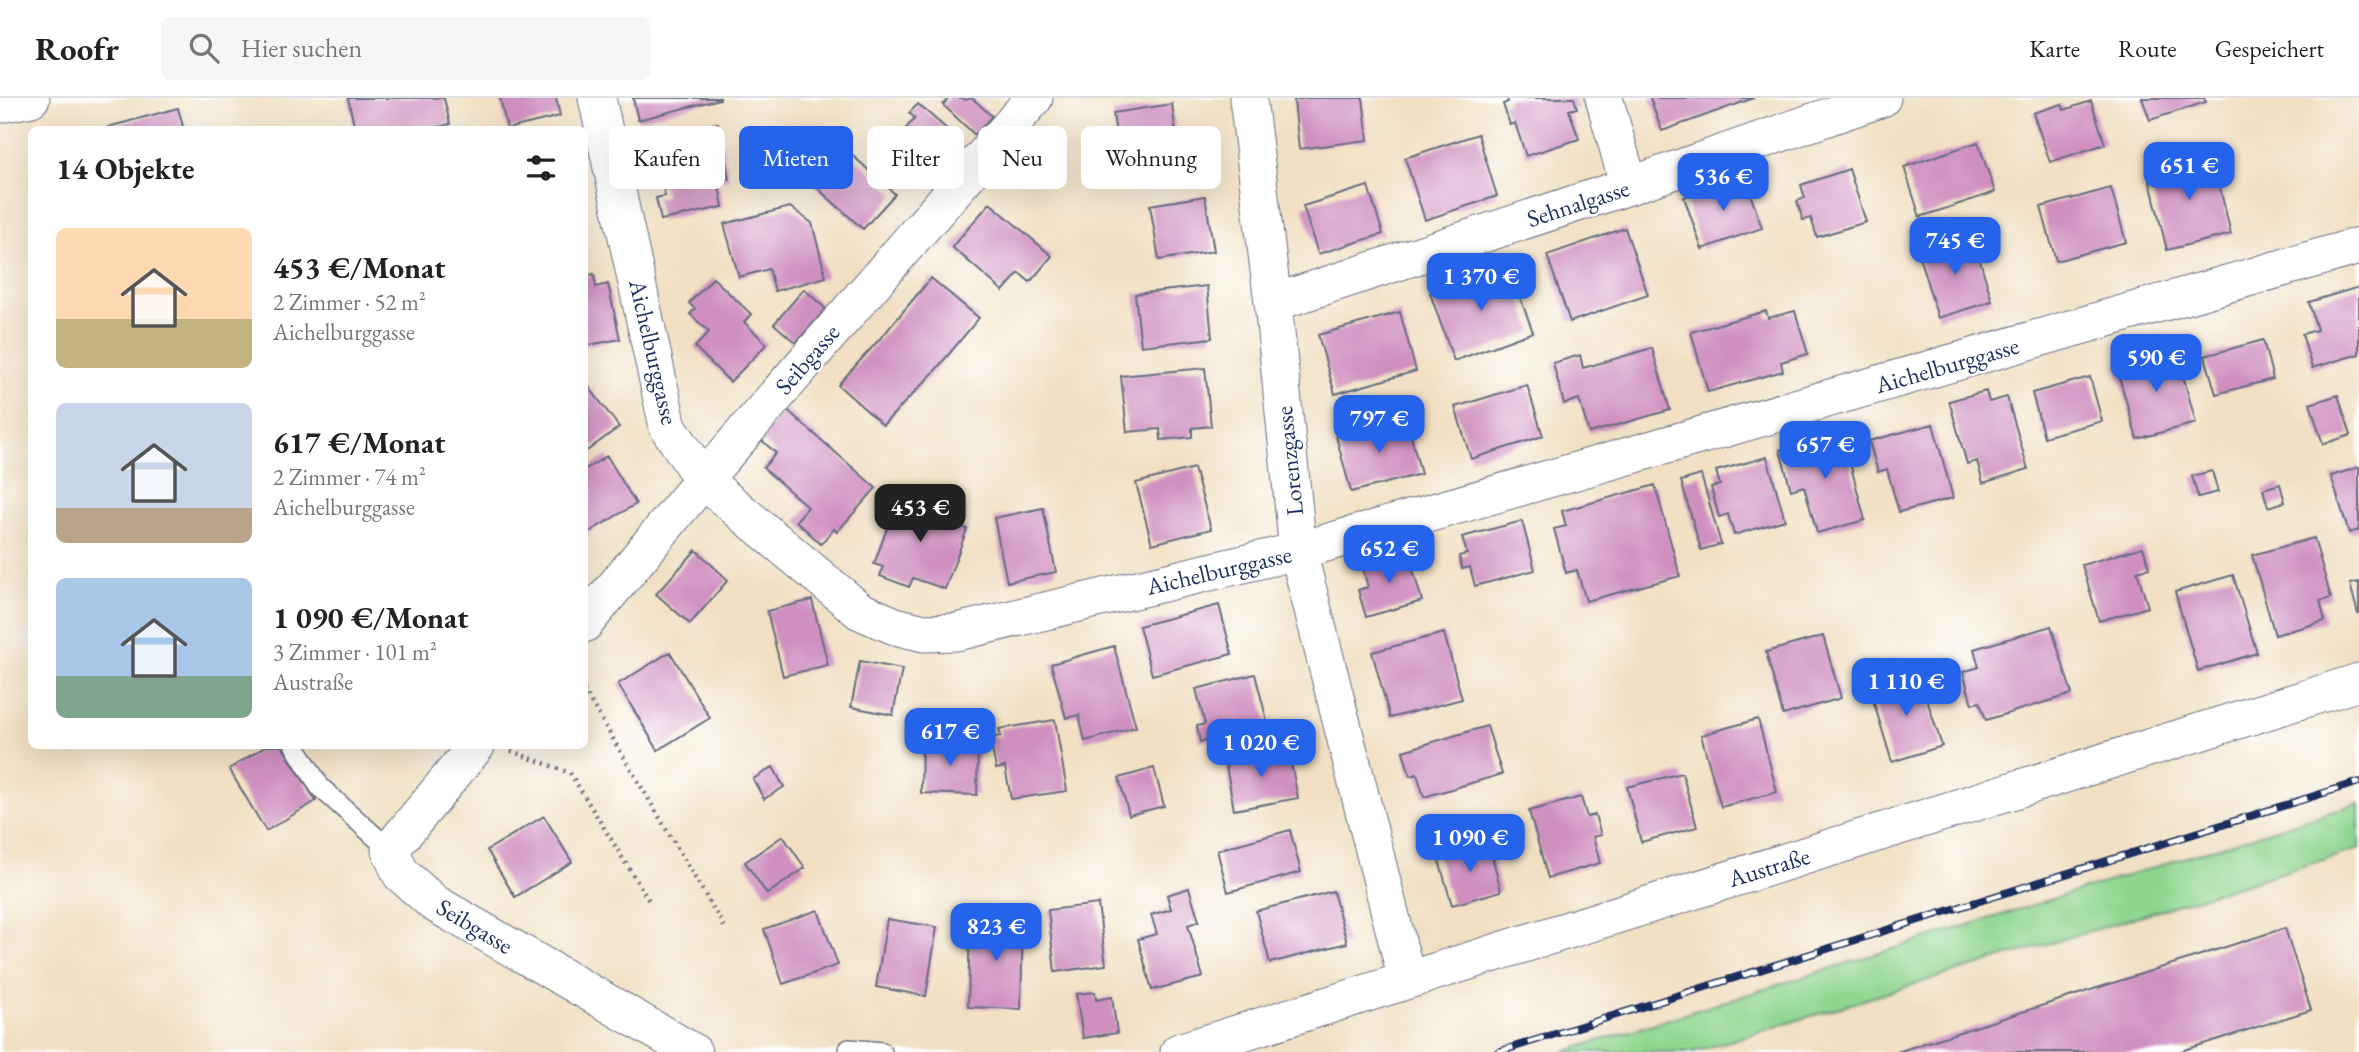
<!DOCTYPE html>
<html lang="de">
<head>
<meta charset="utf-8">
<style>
  body { margin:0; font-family:"EB Garamond",serif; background:#f6f6f6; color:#222; height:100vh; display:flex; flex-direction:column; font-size:26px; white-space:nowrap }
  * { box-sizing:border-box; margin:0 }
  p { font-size:23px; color:#767676 }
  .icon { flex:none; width:38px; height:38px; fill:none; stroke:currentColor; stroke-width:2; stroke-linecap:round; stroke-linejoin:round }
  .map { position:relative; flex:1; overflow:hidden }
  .details { position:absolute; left:28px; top:28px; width:560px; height:623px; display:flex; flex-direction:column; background:#fff; border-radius:10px; box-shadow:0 7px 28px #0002 }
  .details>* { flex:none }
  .banner { position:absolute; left:609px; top:28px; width:665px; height:63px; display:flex; gap:14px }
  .price { position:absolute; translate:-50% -60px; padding:0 16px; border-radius:14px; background:#2563eb; color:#fff; font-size:23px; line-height:46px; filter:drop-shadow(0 2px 4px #0008) }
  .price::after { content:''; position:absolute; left:50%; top:42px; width:21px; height:16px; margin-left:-10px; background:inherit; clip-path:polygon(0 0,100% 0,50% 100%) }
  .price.on { background:#222; color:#fff }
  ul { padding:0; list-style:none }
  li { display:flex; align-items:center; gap:21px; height:175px; padding:0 28px }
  li span { display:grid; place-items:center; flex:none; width:196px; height:140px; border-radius:10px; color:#555 }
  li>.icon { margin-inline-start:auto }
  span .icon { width:84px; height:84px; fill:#fffc; stroke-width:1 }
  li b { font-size:30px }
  h2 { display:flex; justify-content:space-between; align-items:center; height:84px; padding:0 28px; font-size:30px }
  .chip { padding:0 24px; border-radius:10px; background:#fff; box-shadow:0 7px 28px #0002; font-size:24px; line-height:63px }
  .chip.on { background:#2563eb; color:#fff }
  header { display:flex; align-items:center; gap:42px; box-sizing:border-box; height:98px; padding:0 35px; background:#fff; border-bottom:2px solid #e0e0e0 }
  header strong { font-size:33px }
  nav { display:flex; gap:38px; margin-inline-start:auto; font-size:24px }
  .search { width:490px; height:63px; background:#f6f6f6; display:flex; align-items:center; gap:18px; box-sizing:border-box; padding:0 24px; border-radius:10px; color:#767676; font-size:26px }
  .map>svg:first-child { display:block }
  .green { fill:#8fd58e; stroke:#558276; stroke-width:2 }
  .building { fill:#cf90c0 }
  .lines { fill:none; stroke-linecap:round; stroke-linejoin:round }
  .service-casing { stroke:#666d81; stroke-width:22 }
  .minor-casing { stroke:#666d81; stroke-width:39 }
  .path { stroke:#666d81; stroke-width:4.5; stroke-dasharray:2 5; stroke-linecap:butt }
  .service { stroke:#fff; stroke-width:19 }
  .minor { stroke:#fff; stroke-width:37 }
  .rail-casing { stroke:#1b2f5e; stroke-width:8 }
  .rail { stroke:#fff; stroke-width:5; stroke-dasharray:16; stroke-linecap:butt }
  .labels { text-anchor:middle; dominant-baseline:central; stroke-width:5; stroke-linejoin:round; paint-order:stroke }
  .street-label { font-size:24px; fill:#1b2f5e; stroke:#fff }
</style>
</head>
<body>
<header>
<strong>Roofr</strong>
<div class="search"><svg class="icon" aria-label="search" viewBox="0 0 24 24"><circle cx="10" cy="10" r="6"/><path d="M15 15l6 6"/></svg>Hier suchen</div>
<nav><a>Karte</a><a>Route</a><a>Gespeichert</a></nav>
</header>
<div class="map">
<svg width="2359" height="954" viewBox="0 0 2359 954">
  <rect width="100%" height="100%" fill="#fff"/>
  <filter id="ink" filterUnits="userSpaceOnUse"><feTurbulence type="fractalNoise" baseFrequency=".0143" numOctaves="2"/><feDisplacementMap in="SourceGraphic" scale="14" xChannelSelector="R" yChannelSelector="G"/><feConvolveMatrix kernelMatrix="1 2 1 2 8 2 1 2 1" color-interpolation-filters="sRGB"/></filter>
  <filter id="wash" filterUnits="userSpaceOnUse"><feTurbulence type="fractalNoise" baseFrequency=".00686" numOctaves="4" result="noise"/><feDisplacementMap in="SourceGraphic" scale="28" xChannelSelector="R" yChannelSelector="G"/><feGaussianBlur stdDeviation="1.57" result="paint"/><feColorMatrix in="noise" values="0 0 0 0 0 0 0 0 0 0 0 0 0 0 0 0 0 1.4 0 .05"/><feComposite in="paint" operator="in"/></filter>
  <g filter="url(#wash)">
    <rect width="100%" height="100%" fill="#f1e0c3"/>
    <path class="green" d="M2359,705v46l-666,203h-130z"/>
    <g id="blocks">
      <path class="building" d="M348,0h96l6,26 -21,6h-74z
        M500,0h56l4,18 -53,13z
        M633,0h87v1l-82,21z
        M949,0h14l2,2 7,-2 20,18 -17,19 -32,-30z
        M1308,0h55l5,42 -69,9 -5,-49z
        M1507,0h67l3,10 -8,2 10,29 -53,17 -11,-33 -5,2 -7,-21 5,-2z
        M1650,0h104l-92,33z
        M2142,0h62l2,4 -56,18z
        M2091,3l14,43 -55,18 -17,-49 29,-9 2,6z
        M918,6l30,26 -31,34 -24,-21 22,-25 -6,-5z
        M1172,6l10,73 -59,8 -10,-72z
        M178,10l6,22h-76v-3z
        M718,25l11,56 -11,2 5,26 -62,13 -5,-22 9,-2 -13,-60z
        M1478,36l19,62 -72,24 -20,-62z
        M1978,44l17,50 -75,25 -16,-50z
        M839,45l56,51 -32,35 -56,-50z
        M2212,56l19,80 -64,16 -20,-80z
        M1849,71l17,53 -49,15 -6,-19 -8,2 -6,-19 8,-3 -4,-13z
        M1744,78l18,52 -60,21 -18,-52z
        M1368,88l15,48 -65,20 -15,-48z
        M2111,90l15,54 -70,19 -15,-54z
        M1205,98l9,55 -55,9 -9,-55z
        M990,105l62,53 -22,26 -11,-9 -16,18 -51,-44z
        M790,109l22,16 14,54 -51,14 -6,-22 -30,8 -15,-53z
        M1625,130l23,67 -78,27 -23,-67z
        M1973,139l19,64 -54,17 -20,-65z
        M1508,167l25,67 -79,29 -24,-68z
        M594,176l2,13 12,-3 12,55 -36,7v-70z
        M713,180l38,36 -7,8 23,22 -37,38 -35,-35 14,-15 -19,-18 5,-5 -6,-6z
        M931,180l48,40 -45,54 -51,53 -45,-40 48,-53z
        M1207,188l5,52 -71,8 -6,-52z
        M2359,189v67l-47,14 -10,-34 15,-4 -8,-28z
        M804,191l22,20 -30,34 -22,-19z
        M1766,213l2,7 27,-7 13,43 -27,8 2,9 -75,21 -17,-60z
        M1400,214l16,59 -81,23 -17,-59z
        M2263,242l10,39 -57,15 -11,-38z
        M1652,250l18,62 -81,23 -10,-34 -15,5 -11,-41 27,-8 3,13z
        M2176,252l20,73 -59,16 -21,-73z
        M1205,270l6,58 -19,2v9l-31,3 -1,-11 -33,3 -6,-56z
        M2090,279l12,44 -58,16 -12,-44z
        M1527,287l16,51 -72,23 -16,-52z
        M589,289l30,40 -35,26v-63z
        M1986,293l3,11 18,-5 21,72 -45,14 -6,-22 -10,3 -18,-63z
        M2338,297l13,40 -28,9 -13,-40z
        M785,310l91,80 -39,44 -3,-3 -13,15 -25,-23 12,-14 -45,-39 13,-15 -17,-15z
        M1406,319l15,57 -70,18 -15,-56z
        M1933,326l20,74 -54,14 -12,-43 -9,3 -9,-31z
        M1842,335l23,87 -48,13 -13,-47 -13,4 -11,-40z
        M607,358l29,48 -52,31v-65z
        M1767,359l18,63 -51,15 -6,-21 -9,3 -8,-30 9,-2 -4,-14z
        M2359,369v63l-10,3 -18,-57z
        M1194,370l17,61 -59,15 -16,-61z
        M2212,373l6,21 -20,5 -6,-21z
        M1701,377l20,69 -20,6 -20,-69z
        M2280,386l5,18 -17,5 -5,-18z
        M1655,387l25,91 -94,25 -9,-31 -11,3 -12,-44 12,-3 -4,-15z
        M900,395l52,20 -4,9 19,7 -22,60 -32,-11 -4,9 -29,-11 3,-9 -9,-3z
        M1043,410l13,64 -49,10 -13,-64z
        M1522,423l13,49 -60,16 -5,-19 -8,2 -3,-13 8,-2 -5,-17z
        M2314,440l17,60 -11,3 5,20 -50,14 -23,-80z
        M2143,449l6,21 -12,3 11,36 -49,14 -17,-56z
        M696,452l32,30 -38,44 -34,-30z
        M1408,454l14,49 -56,16 -8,-27 10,-3 -6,-21z
        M2233,477l24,78 -59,18 -23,-79z
        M2359,484v32h-1l-8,-30z
        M812,502l16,65 -45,11 -16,-65z
        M1219,507l13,49 -80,21 -13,-49z
        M2051,528l21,68 -86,26 -6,-18 -8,2 -9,-32 16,-5 -5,-18z
        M1444,535l18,66 -72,19 -18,-66z
        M1823,538l18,62 -58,17 -17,-63z
        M1114,548l22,81 -51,14 -6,-26 -13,3 -15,-54z
        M670,554l40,66 -52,32 -40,-66z
        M860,563l42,8 -9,46 -42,-8z
        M1255,576l13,51 -68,17 -3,-16 8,-2 -9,-35z
        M1919,577l23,71 -50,16 -22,-72z
        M1758,621l19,73 -56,15 -20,-72z
        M1055,622l12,71 -56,8 -6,-32 -9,2 -6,-31 11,-2 -2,-7z
        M1487,628l15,48 -78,23 -7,-23 -7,2 -7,-25z
        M922,643l56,2 -1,52 -56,-2z
        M266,648h16l34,55 -50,30 -37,-62z
        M1288,650l10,50 -64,12 -9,-50z
        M773,669l11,20 -20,12 -11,-20z
        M1154,670l10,38 -35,9 -10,-37z
        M1682,675l15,54 -56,15 -14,-55z
        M1581,699l6,20 8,-2 6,20 -8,2 7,26 -52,15 -19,-67z
        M544,718l28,46 -57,35 -28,-47z
        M1290,732l11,42 -73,20 -11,-42z
        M783,738l22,32 -38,26 -22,-32z
        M1489,746l12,47 -49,14 -14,-48z
        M1189,790l10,33 -11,4 15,52 -51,13 -14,-51 19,-5 -6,-19 20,-6 -4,-14z
        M1333,793l14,52 -77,20 -14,-52z
        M1098,806l8,61 -51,7 -7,-62z
        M818,812l20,55 -55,19 -19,-55z
        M970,819l53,1 -2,91 -53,-2z
        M887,821l50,8 -11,69 -50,-9z
        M2285,830l26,82 -133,42h-281z
        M1095,894l1,8 16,-3 5,36 -34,5 -7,-44z"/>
    </g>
  </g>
  <g filter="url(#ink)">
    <use href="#blocks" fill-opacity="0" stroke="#666d81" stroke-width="2"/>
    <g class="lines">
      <g class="service-casing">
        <path id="service" d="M295,648l25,41 70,63
          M849,951l33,3"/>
      </g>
      <g class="minor-casing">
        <path id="minor" d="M597,0l71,329 35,53 157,131 35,15 29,7 33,-1 341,-81 1061,-305
          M1248,0l25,205 25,248 109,429
          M1604,0l25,88
          M0,6l31,-6
          M1273,205l356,-117 253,-88
          M584,526l119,-144 331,-382
          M476,648l-86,104 11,24 33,29 259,149
          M1179,954l1180,-370"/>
      </g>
      <path class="path" d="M584,592l142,240
        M511,653l59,22 81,131"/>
      <use href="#service" class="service"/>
      <use href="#minor" class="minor"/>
      <g class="rail-casing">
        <path id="rail" d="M1498,954l861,-270"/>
      </g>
      <use href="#rail" class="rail"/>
    </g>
  </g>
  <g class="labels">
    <g class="street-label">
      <text transform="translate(1578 105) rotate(-18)">Sehnalgasse</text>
      <text transform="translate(654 254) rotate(77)">Aichelburggasse</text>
      <text transform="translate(807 261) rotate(-49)">Seibgasse</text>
      <text transform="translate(1947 267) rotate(-16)">Aichelburggasse</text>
      <text transform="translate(1289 363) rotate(-96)">Lorenzgasse</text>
      <text transform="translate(1219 472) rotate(-13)">Aichelburggasse</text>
      <text transform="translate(1769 769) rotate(-17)">Austraße</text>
      <text transform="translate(475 828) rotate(31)">Seibgasse</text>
    </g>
  </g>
</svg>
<b class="price" style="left:2189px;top:104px">651 €</b>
<b class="price" style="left:1723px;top:115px">536 €</b>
<b class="price" style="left:1955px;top:179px">745 €</b>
<b class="price" style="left:1481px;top:215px">1 370 €</b>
<b class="price" style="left:2156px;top:296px">590 €</b>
<b class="price" style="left:1379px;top:357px">797 €</b>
<b class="price" style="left:1825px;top:383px">657 €</b>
<b class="price on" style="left:920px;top:446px">453 €</b>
<b class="price" style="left:1389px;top:487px">652 €</b>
<b class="price" style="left:1906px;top:620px">1 110 €</b>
<b class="price" style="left:950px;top:670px">617 €</b>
<b class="price" style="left:1261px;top:681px">1 020 €</b>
<b class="price" style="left:1470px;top:776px">1 090 €</b>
<b class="price" style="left:996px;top:865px">823 €</b>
<div class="banner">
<a class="chip">Kaufen</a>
<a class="chip on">Mieten</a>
<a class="chip">Filter</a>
<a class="chip">Neu</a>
<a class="chip">Wohnung</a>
</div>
<section class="details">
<h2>14 Objekte<svg class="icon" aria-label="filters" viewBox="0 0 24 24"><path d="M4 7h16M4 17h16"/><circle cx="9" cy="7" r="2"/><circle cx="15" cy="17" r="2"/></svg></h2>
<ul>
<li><span style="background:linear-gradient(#ffd9b3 65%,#c2b280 0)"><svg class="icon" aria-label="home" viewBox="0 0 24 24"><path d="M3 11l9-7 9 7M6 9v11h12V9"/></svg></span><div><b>453 €/Monat</b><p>2 Zimmer · 52 m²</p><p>Aichelburggasse</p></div></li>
<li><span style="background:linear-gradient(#c9d6e8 75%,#b9a48a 0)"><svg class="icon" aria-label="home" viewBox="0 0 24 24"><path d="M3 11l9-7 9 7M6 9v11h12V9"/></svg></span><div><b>617 €/Monat</b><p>2 Zimmer · 74 m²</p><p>Aichelburggasse</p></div></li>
<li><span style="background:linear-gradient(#a9c7e8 70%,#7fa58c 0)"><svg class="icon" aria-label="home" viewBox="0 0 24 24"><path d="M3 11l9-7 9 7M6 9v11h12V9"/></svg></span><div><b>1 090 €/Monat</b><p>3 Zimmer · 101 m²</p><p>Austraße</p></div></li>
</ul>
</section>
</div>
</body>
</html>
